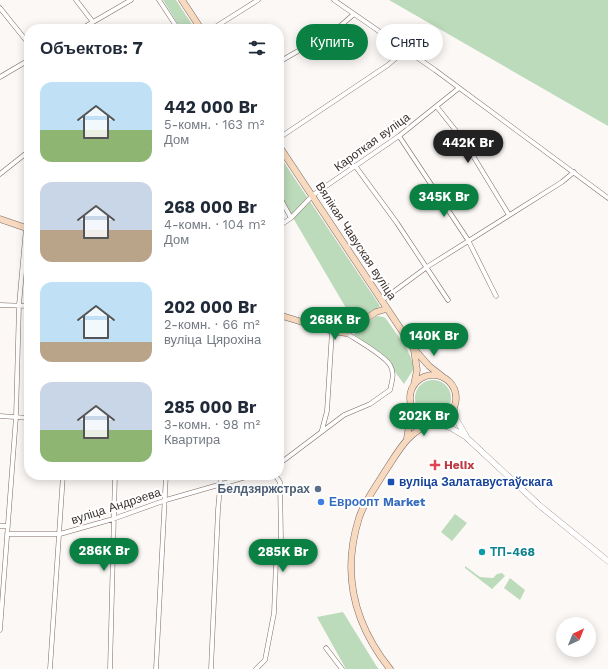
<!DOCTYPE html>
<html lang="ru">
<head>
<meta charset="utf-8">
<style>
  body { margin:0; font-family:"Work Sans",sans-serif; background:#f2f2f3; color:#1f2937; height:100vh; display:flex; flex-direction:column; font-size:15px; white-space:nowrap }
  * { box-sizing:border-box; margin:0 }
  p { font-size:13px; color:#747a83 }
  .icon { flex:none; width:22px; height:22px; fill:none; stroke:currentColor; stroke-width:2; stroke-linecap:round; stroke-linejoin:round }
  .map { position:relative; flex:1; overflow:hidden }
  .panel { position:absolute; left:24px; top:24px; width:260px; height:456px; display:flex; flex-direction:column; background:#fff; border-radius:16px; box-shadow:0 2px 10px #0003 }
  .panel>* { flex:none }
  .hud { position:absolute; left:296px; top:24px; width:252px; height:36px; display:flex; gap:8px }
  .needle { width:26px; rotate:43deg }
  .controls { position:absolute; left:556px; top:617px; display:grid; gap:8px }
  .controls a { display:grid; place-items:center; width:40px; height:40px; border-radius:50%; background:#fff; box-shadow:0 2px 10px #0003; font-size:20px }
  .price { position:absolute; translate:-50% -34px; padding:0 9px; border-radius:14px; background:#0b8043; color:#fff; font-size:13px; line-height:26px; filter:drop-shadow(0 1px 2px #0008) }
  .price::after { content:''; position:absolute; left:50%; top:24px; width:12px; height:9px; margin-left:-6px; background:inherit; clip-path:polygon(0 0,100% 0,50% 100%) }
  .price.selected { background:#222; color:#fff }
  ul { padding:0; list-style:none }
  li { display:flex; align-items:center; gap:12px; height:100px; padding:0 16px }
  li span { display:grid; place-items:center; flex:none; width:112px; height:80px; border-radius:12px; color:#555 }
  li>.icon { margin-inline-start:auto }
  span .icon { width:48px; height:48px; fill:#fffc; stroke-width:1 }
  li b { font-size:17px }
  h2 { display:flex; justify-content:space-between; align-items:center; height:48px; padding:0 16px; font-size:17px }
  .tag { padding:0 14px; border-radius:18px; background:#fff; box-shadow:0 2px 10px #0003; font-size:14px; line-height:36px }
  .tag.selected { background:#0b8043; color:#fff }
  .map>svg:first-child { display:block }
  .green { fill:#bcdbba }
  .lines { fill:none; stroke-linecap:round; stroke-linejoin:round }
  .minor-casing { stroke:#7c6962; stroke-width:5 }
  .tertiary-casing { stroke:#7c6962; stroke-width:6 }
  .secondary-casing { stroke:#7c6962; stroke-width:7 }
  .minor { stroke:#fff; stroke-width:4 }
  .tertiary { stroke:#fff; stroke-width:5.5 }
  .secondary { stroke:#f8dac0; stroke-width:6 }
  .health-dot { fill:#e0444e; stroke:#fff; stroke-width:1.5 }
  .transit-dot { fill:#1a4fb4; stroke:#fff; stroke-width:1.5 }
  .service-dot { fill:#5c6f8a; stroke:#fff; stroke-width:1.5 }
  .shop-dot { fill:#3f7fe0; stroke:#fff; stroke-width:1.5 }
  .culture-dot { fill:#0f9aa8; stroke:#fff; stroke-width:1.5 }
  .labels { text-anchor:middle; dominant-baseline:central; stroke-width:4; stroke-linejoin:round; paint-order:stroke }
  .street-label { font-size:12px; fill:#3c3330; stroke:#fff }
  .health-label { font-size:12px; font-weight:bold; fill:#be3a42; stroke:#fff; text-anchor:start }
  .transit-label { font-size:12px; font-weight:bold; fill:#164399; stroke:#fff; text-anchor:start }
  .service-label { font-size:12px; font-weight:bold; fill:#4e5e75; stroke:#fff; text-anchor:end }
  .shop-label { font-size:12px; font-weight:bold; fill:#366cbe; stroke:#fff; text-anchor:start }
  .culture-label { font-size:12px; font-weight:bold; fill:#0d838f; stroke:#fff; text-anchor:start }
</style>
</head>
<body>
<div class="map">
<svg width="608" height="669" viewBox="0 0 608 669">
  <rect width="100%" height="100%" fill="#fcf8f6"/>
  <path class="green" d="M163,0h13l19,29h-14z
    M389,0h219v126z
    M279,155l101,151 -24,19 -77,-131z
    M377,316l7,1 3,3 20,29 6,14v7l-9,14 -12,-16 -38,-34 3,-4z
    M415 398a18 18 0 1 1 36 0a18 18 0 1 1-36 0Z
    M455,514l12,9 -15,18 -11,-9z
    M465,566l15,11 13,1 4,-4 5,-1 3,3 -13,13 -27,-21z
    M510,578l15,12 -5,10 -16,-12z
    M343,612l34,55 2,2h-33l-29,-52z"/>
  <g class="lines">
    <g class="minor-casing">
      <path id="minor" d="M76,0l17,22
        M159,0l19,29
        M334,0l101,70 173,128
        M0,8l29,36
        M81,29l50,-29
        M212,29l46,-29
        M279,62l59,-34 16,-14
        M0,77l29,-17
        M437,107l27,34 45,74
        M399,136l69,104 28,56
        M279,138l109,-73 17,-15
        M356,167l41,56 51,77
        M0,174l29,-23
        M279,196l12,22
        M279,226l12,-8 22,-23 86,-59 60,-48
        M381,301l46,-34 135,-85 12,-10
        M0,305l29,1
        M279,347l2,-32
        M0,416l29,2
        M322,430l5,-19 5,-80
        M279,464l65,-49 26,-11 20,-14c2,-9 5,-17 0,-25 -6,-10 -33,-25 -44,-32
        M0,526h8
        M7,534h53l53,-15 53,-19 87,-25
        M0,630l16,-213 3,-112 7,-77
        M326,648l16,21
        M50,669l13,-194
        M110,669l5,-194
        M156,669l10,-194
        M211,669l7,-159 3,-35
        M256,669l9,-9 9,-47 2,-51 5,-22 -1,-58 -5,-7"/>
    </g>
    <g class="tertiary-casing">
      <path id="tertiary" d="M454,407l2,12 10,17
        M433,422l18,6 15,9 73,68 69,56"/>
    </g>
    <g class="secondary-casing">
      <path id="secondary" d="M182,0l19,29
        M279,146l135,203 15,17 14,11
        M0,219l29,10
        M279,315l53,16 14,2 30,-21 10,-3
        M410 398a23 23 0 1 1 46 0a23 23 0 1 1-46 0Z
        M414,385l3,-15 -3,-20
        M407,438l5,-30
        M390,669c-36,-45 -49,-94 -31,-151 5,-16 16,-30 25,-45 16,-24 22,-39 49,-51"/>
    </g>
    <use href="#minor" class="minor"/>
    <use href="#tertiary" class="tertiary"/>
    <use href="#secondary" class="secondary"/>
  </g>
  <path class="health-dot" d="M433 459h4v4h4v4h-4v4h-4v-4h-4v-4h4z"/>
  <rect class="transit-dot" x="387" y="478" width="8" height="8" rx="2"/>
  <circle class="service-dot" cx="318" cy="489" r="4"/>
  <circle class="shop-dot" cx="321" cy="502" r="4"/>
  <circle class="culture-dot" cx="482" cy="552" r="4"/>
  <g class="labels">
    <g class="street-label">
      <text transform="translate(372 142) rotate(-36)">Кароткая вуліца</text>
      <text transform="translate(356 241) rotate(57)">Вялікая Чавуская вуліца</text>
      <text transform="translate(116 506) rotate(-18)">вуліца Андрэева</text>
    </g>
    <g class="health-label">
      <text x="444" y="465">Helix</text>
    </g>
    <g class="transit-label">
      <text x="399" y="482">вуліца Залатавустаўскага</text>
    </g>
    <g class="service-label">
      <text x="310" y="489">Белдзяржстрах</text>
    </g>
    <g class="shop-label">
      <text x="329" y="502">Евроопт Market</text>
    </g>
    <g class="culture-label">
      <text x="490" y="552">ТП-468</text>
    </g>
  </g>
</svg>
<div class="controls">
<a><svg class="needle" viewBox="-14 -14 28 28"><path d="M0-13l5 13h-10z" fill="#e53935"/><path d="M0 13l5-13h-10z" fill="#747a83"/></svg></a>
</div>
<b class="price selected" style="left:468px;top:164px">442K Br</b>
<b class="price" style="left:444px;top:218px">345K Br</b>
<b class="price" style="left:335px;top:341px">268K Br</b>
<b class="price" style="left:434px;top:357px">140K Br</b>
<b class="price" style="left:424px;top:437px">202K Br</b>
<b class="price" style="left:104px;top:572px">286K Br</b>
<b class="price" style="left:283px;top:573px">285K Br</b>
<div class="hud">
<a class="tag selected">Купить</a>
<a class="tag">Снять</a>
</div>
<section class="panel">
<h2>Объектов: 7<svg class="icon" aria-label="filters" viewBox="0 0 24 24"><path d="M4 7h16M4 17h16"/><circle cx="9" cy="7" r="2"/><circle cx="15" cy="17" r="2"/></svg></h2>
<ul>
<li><span style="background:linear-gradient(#bfe0f5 60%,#8fb573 0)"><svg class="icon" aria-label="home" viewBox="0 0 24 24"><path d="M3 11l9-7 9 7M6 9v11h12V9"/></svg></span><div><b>442 000 Br</b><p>5-комн. · 163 m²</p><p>Дом</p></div></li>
<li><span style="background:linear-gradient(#c9d6e8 60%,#b9a48a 0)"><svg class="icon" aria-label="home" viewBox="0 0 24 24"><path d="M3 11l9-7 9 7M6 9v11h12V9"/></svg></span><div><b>268 000 Br</b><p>4-комн. · 104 m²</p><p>Дом</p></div></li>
<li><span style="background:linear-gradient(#bfe0f5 75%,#b9a48a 0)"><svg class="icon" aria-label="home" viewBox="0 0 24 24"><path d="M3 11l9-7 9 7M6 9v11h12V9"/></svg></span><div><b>202 000 Br</b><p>2-комн. · 66 m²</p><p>вуліца Цярохіна</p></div></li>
<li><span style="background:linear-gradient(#c9d6e8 60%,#8fb573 0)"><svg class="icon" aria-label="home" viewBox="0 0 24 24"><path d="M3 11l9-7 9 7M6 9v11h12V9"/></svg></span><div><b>285 000 Br</b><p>3-комн. · 98 m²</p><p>Квартира</p></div></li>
</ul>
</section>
</div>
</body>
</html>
